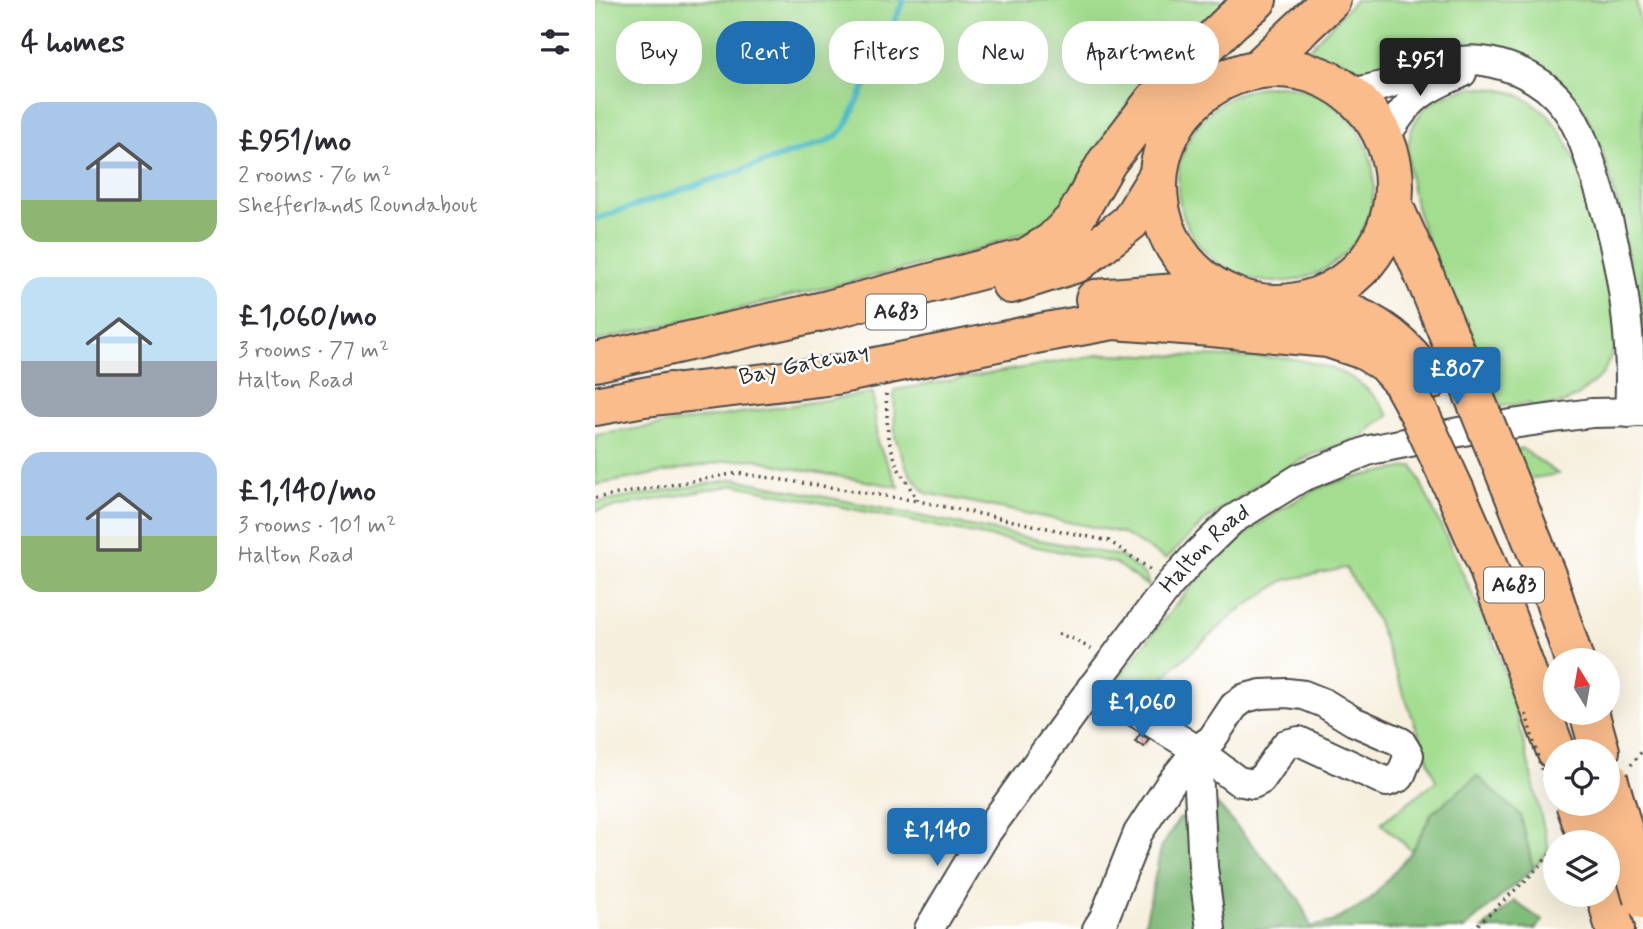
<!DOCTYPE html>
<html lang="en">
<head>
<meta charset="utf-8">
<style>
  body { margin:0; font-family:Mynerve,sans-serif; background:#f7f7f7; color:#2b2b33; height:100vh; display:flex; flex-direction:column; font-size:26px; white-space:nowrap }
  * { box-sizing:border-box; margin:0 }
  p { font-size:23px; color:#7c7c81 }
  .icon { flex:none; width:38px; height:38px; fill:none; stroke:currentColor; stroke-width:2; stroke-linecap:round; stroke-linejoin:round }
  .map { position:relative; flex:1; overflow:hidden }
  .drawer { display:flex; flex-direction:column; background:#fff; width:595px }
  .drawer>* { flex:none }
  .top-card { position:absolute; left:21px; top:21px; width:665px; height:63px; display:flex; gap:14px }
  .needle { width:46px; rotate:349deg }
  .buttons { position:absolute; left:948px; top:648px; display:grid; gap:14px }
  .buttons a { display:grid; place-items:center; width:77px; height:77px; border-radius:50%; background:#fff; box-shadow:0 7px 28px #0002; font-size:35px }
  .price { position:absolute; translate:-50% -60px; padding:0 16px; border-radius:7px; background:#1f6fb2; color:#fff; font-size:23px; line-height:46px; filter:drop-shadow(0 2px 4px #0008) }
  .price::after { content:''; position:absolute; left:50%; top:42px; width:21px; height:16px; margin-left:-10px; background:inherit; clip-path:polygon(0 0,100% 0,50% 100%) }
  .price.active { background:#222; color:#fff }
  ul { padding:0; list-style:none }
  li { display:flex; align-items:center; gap:21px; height:175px; padding:0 21px }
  li span { display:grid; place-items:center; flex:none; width:196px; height:140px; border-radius:21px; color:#555 }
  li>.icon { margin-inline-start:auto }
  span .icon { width:84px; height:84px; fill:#fffc; stroke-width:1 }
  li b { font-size:30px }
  h2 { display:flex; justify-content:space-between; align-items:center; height:84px; padding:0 21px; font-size:30px }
  .tag { padding:0 24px; border-radius:28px; background:#fff; box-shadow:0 7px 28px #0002; font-size:24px; line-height:63px }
  .tag.active { background:#1f6fb2; color:#fff }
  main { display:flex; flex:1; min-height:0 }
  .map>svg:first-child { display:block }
  .green { fill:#a3dd8f; stroke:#67845d; stroke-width:2 }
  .forest { fill:#82bc7a; stroke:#567452; stroke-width:2 }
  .pier { fill:#f6efdd }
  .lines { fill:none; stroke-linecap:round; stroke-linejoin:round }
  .stream { stroke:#4ebcc7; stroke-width:6 }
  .building { fill:#e4a8a5 }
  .minor-casing { stroke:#494846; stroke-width:32 }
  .highway-casing { stroke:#494846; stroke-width:42 }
  .path { stroke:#494846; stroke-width:3.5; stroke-dasharray:2 5; stroke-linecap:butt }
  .minor { stroke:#fff; stroke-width:28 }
  .highway { stroke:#fabc8b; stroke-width:38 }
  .highway-bridge-casing { stroke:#494846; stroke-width:42; stroke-linecap:butt }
  .path-bridge { stroke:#494846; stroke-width:3.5; stroke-dasharray:2 5; stroke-linecap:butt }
  .highway-bridge { stroke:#fabc8b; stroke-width:38 }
  .labels { text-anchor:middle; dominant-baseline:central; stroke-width:5; stroke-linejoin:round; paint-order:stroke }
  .shield { fill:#fff; stroke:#6b6b6b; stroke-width:2 }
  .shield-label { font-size:21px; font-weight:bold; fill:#2b2b2b }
  .street-label { font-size:23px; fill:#2b2b2b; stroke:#fff }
</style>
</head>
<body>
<main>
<section class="drawer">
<h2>4 homes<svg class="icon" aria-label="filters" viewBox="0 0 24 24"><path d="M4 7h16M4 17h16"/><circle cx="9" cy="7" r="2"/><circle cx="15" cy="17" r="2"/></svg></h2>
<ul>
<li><span style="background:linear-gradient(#a9c7e8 70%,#8fb573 0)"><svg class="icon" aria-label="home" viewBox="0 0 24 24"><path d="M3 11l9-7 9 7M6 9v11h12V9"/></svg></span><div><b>£951/mo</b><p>2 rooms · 76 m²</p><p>Shefferlands Roundabout</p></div></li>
<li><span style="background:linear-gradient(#bfe0f5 60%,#9aa5b1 0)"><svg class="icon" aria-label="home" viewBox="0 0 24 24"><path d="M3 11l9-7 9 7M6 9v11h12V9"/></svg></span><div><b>£1,060/mo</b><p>3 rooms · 77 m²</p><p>Halton Road</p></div></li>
<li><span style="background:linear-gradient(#a9c7e8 60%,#8fb573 0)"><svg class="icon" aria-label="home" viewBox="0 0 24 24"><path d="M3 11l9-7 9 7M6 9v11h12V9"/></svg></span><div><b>£1,140/mo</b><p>3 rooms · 101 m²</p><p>Halton Road</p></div></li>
</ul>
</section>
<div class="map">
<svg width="1048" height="929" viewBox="0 0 1048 929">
  <rect width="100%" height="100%" fill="#fff"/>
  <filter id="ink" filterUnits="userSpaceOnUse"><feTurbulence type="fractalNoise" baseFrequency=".0143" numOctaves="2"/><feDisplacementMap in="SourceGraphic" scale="14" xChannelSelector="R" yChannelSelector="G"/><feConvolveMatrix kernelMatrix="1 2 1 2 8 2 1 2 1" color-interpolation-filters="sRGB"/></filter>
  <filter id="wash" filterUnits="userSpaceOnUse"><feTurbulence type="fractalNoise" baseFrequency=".00686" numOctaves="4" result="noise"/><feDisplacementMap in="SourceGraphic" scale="28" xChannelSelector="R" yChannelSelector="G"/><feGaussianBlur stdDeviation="1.57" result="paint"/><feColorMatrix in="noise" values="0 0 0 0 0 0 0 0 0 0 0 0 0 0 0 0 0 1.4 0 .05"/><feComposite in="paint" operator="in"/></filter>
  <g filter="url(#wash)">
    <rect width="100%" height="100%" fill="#f6efdd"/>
    <path class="green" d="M0,0h634l-20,17 -41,40 -40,46 -68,104 -22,21 -73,26 -248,60 -122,27z
      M760,0h281l7,41v303l-23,-130 -16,-57 -17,-41 -27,-36 -22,-14 -165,7 -66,-22z
      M583 184a98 98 0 1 1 196 0a98 98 0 1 1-196 0Z
      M879,87l22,2 19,4 16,9 17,13 13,17 14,27 19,53 21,106v28l-12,28 -24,21 -15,8 -32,6 -2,-6 -36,4c-14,-33 -27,-66 -40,-99 -18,-44 -62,-138 -40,-184 12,-25 35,-31 60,-37z
      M508,354l184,4c44,7 78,18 102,58l-14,9 -11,11 -52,19 -48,25 -59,41 -39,38 -44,-26 -196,-40 -17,-20 -14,-36 -1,-47z
      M278,393l4,49 22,45 -108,-19 -36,-9 -28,2 -132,24v-50z
      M926,448l37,26 -35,6 -12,-27z
      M818,466l81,175c24,68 38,139 55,209l-16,19 -12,-53 -89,-3 -20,38 -31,-28 55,-42 -60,-162 -30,-51 -61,12 -47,31 -65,57 -32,38 -21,-15 2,-5 -3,-2 1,-7c49,-65 91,-124 162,-168 14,-8 28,-17 42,-23 28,-10 60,-14 89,-20z
      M140,479l385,77 26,20 3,11 -34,-24 -380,-78 -140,26v-8z"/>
    <path class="forest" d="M882,776l44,40 12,53 -69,60h-320l17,-81 18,-29 39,-14 81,94 12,28 21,-5 38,-22 42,-49 20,-38z
      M919,901l29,20 -8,8h-52z"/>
    <path class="pier" d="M1047,816l1,113h-66l-9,-35h40v-44z"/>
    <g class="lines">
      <path class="stream" d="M0,219l230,-77c13,-6 19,-11 25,-24l54,-118"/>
    </g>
    <g id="blocks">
      <path class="building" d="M545,734l9,5 -5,8 -9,-5z"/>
    </g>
  </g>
  <g filter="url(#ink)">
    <use href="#blocks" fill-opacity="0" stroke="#494846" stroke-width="2"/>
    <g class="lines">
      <g class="minor-casing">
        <g id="minor">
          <path d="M754,94c14,-4 28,-6 42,-11 35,-12 59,-28 98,-21 29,6 58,20 76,45 14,18 23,47 30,69 25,76 39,156 34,237"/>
          <path d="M789,138c11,-15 21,-33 37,-44 12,-9 27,-15 41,-21"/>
          <path d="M496,688l46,25 60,37 -27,34 -32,49 -34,85 -7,11"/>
          <path d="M692,693l17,2 20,8 29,18 48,21 8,13 -9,22 -13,5 -88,-41 -13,3 -25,36 -8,4 -15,-3 -41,-31 15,-11 22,-33 11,-8 16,-4z"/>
          <path d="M602,750l6,117 8,62"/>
          <path id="s1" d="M334,929l58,-97 95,-131 88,-117 28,-31 34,-33 68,-42 70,-28 99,-20 85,-12 38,-5 51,-1"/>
        </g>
      </g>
      <g class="highway-casing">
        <path id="highway" d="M563 186a118 118 0 1 1 236 0a118 118 0 1 1-236 0Z
          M663,69l73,-69
          M798,205l27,60 47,114
          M416,284l66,-21 53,-41 28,-46
          M500,299l124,-9
          M705,302c12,2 25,3 37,7 40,13 70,36 92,72
          M0,362l233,-52 198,-52 26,-16 22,-22 33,-58 47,-61 39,-42 40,-39 24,-20
          M51,397l190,-22 205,-42 72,-13 98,7 117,11 36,12 21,13 17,19
          M0,406l76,-14
          M914,482l39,98 26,80
          M860,491l31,71 70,189
          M994,712l11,39
          M1011,894l9,35"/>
      </g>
      <path class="path" d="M291,394l2,44 10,30 20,33 191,40 45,31
        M0,498l143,-25 180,28
        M463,634l16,5 18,11
        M1036,765l12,-15
        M878,929l55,-51 28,-30"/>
      <use href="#minor" class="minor"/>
      <use href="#highway" class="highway"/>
      <g class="highway-bridge-casing">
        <path id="highway-bridge" d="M872,379l42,103
          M807,382l18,33 35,76
          M1013,778l35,121
          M980,803l14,39"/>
      </g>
      <path class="path-bridge" d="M931,714l22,79"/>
      <use href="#highway-bridge" class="highway-bridge"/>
    </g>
  </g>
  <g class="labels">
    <g class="shield">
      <rect x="271" y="294.5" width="60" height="35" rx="5"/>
      <rect x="889" y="567.5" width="60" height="35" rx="5"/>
    </g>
    <g class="shield-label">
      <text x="301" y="312">A683</text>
      <text x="919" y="585">A683</text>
    </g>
    <g class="street-label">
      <text transform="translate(209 365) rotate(-12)">Bay Gateway</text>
      <text stroke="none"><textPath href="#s1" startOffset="471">Halton Road</textPath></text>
    </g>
  </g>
</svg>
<div class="buttons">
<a><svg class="needle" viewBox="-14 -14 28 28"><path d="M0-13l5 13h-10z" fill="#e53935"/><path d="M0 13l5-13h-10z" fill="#7c7c81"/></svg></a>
<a><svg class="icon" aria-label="locate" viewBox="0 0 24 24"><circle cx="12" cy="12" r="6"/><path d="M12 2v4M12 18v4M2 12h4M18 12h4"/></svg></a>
<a><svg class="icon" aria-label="layers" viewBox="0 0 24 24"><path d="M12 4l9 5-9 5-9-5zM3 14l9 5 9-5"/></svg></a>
</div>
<b class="price active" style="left:825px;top:98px">£951</b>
<b class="price" style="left:862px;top:407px">£807</b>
<b class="price" style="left:547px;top:740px">£1,060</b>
<b class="price" style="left:342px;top:868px">£1,140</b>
<div class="top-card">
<a class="tag">Buy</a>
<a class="tag active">Rent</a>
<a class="tag">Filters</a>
<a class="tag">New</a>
<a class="tag">Apartment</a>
</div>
</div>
</main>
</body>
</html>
